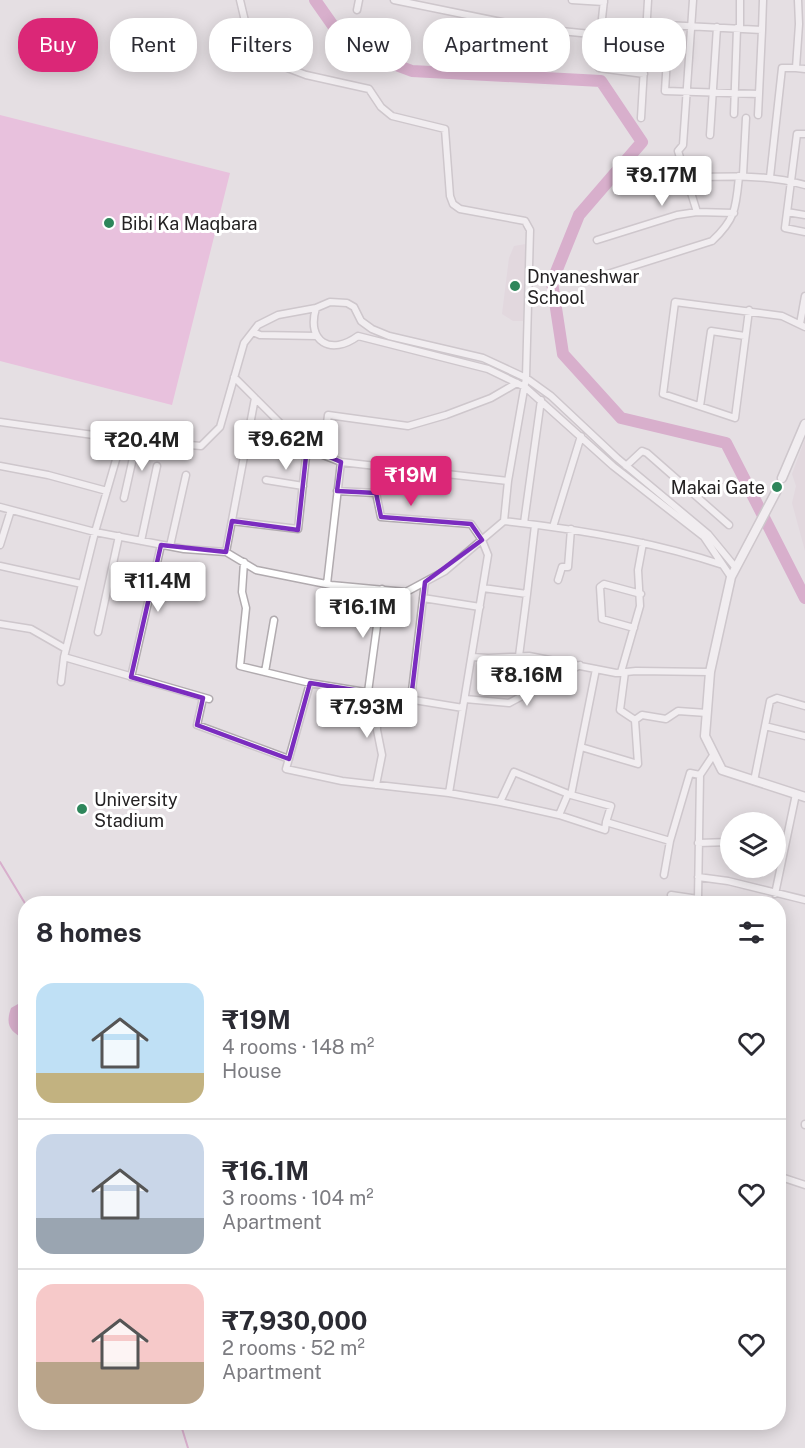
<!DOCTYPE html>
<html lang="en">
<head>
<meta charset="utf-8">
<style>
  body { margin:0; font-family:"Public Sans",sans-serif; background:#f2f2f3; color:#2b2b33; height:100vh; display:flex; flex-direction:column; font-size:22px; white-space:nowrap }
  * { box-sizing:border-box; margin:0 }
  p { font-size:20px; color:#7c7c81 }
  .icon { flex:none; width:33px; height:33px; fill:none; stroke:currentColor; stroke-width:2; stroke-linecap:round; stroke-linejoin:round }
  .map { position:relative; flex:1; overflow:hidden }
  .details { position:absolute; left:18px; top:896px; width:768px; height:534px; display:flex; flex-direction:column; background:#fff; border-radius:24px; box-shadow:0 3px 15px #0003 }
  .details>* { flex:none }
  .banner { position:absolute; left:18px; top:18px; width:770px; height:54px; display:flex; gap:12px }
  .tools { position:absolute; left:720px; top:812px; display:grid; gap:12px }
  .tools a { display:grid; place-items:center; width:66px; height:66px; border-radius:50%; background:#fff; box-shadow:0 3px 15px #0003; font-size:30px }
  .price { position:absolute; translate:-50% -51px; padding:0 14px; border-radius:6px; background:#fff; color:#222; font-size:20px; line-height:39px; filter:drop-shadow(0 2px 3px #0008) }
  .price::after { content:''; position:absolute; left:50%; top:36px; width:18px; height:14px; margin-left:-9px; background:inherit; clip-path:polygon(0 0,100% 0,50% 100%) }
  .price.active { background:#db2777; color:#fff }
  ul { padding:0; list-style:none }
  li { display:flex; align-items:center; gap:18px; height:150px; padding:0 18px }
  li+li { border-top:2px solid #e1e1e2 }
  li span { display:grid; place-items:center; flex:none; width:168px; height:120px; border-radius:18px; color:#555 }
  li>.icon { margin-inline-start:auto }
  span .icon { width:72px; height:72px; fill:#fffc; stroke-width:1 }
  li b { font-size:26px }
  h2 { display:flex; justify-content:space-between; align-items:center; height:72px; padding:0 18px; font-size:26px }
  .pill { padding:0 21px; border-radius:24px; background:#fff; box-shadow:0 3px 15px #0003; font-size:21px; line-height:54px }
  .pill.active { background:#db2777; color:#fff }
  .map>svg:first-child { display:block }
  .built { fill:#ddd0d8 }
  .garden { fill:#eb9dd4 }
  .water { fill:#c775b0 }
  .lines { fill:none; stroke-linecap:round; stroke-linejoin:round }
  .stream { stroke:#c775b0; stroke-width:2 }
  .river { stroke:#c775b0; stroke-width:12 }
  .street-casing { stroke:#b1abaf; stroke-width:9 }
  .secondary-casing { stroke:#b1abaf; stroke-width:11 }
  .street { stroke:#fff; stroke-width:6 }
  .secondary { stroke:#fff; stroke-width:8 }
  .marked { fill:none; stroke:#7b2cbf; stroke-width:4.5; stroke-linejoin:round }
  .poi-dot { fill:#2e865b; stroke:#fff; stroke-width:2 }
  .labels { text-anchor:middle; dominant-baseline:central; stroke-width:6; stroke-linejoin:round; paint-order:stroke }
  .poi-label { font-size:18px; fill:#242223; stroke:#fff; text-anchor:start }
</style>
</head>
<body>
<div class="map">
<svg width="805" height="1448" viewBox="0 0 805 1448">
  <rect width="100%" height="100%" fill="#e5dfe3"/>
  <path class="built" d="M526,244l-3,77h-10l-11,-7 7,-56 5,-12z
    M805,439v112l-13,-48 4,-17 -4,-12z"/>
  <path class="garden" d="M0,115l230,58 -58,232 -172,-44z"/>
  <path class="water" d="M25,1003h1l-1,36c-15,-7 -20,-14 -14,-31l7,-4z"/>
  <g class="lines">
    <path class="stream" d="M0,862l26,43
      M180,1422l8,26"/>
    <path class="river" d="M315,0l33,47 64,24 189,10 41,61 -63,73 -27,67 11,72 58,64 105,25 79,155"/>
    <g class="street-casing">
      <path id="street" d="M240,0l13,55 53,20 63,14 12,18 11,9 53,13 5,67 3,8 7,5 65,12 5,9 -4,148 -18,103 -4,40
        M394,0l137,28 80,8
        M572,0l32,2
        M604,0l-7,65 2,3 45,6
        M693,0l-10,145 -5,6 19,61
        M798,0l1,24 -3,44 9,1
        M357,10l2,-10
        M647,24l115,6 1,-30
        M669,25l-4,66 94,3
        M740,28v-28
        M734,114l3,-86
        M758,115l4,-85
        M641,118l7,-118
        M805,134h-8l-12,94 20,4
        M710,135l7,-108
        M743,175l3,-57
        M770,177l12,-109h14
        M686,178c41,-2 79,-4 119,7
        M787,212l18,3
        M597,240l80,-25 20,-3 37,1
        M598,277l114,-36c24,-22 24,-34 27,-65
        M316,308c-10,34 15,48 42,28l130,33 37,18 88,79 91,71 27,40
        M749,310l-14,108 -72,-24 12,-92 107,14 23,11
        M800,324l5,-28
        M253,332l7,3 57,1
        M234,377l61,61 28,17 18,7 167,19
        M700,406l11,-75 34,5
        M0,422l122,17 79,7 19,-19 24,-84 14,-18 20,-10 38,-7 14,-6 17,1 7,4 7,14 11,8 17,7 94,22 43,20 25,18 66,62 91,76 28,34
        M323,455l5,-40 80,11 38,-11 45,-17 26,-15
        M0,466l48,9 59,16
        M626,466l16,-15 5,2 82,72
        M266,480l37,6
        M337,491l39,2 5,24 90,7 11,16 6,15 -39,238
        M124,498l13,-58
        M0,507l95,25 89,17 42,3 30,18 75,15 75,7 39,-21 59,-50c74,8 148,20 219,44
        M232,521l66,8 9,-82
        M524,523l17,-123
        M553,527l28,-91
        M141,541l16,-75
        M0,545l11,-35
        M170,546l16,-71
        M226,552l29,-154
        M244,562l-2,30 4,16 -6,58 70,17 153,25
        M0,566l82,18
        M558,580l4,-13h6l3,-38
        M327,584l14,-122
        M483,588l44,6 8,-69
        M423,598l57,9
        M0,624l31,5 35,20
        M634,628l-32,-9 -2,-32 4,-3 37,10
        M98,632l21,-96
        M519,656l8,-62
        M64,657l145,42
        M472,657l16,1 41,-2 87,17 20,-2 74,1
        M265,672l9,-52
        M621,672l19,-66 -2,-36 5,-27
        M625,672l-5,38 15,10 7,-5 24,4 12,-8 29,2
        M131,677l30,-132
        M61,682l3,-25 31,-125 27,-93
        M310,683l-24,86 56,12 107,12 51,9 59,13
        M368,692l14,-103
        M203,698l-6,27 92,34
        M411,699l14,-117
        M465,699l44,4 71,-38
        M765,726l40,10
        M581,747l57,17 -3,-44
        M754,781l16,-80 7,-3 28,8
        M376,785l6,-30 -5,-25v-36
        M568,794l-9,21 46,15 1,-8
        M571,795l25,-126
        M500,802l14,-30 57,23 40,11 -5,16 64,19 20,-68 10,2 14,-21
        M698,843l32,-1
        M664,875l6,-34
        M698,877l30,4 77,19
        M775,894l21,-100
        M671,895l27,4 2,-124
        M805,1125v-1
        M778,1176l27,9"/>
    </g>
    <g class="secondary-casing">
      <path id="secondary" d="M782,478l23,-54
        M777,490l-46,87 -21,95 -5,64 17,34 83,27"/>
    </g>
    <use href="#street" class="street"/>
    <use href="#secondary" class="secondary"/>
  </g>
  <path d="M0 0H805V1448H0ZM307,447l34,15 -4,29 39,2 5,24 90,7 11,16 -57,42 -14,117 -101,-16 -21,76 -92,-34 6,-27 -72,-21 30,-132 65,7 6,-31 66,9z" fill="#e5dfe3" fill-opacity=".55" fill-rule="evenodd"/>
  <path class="marked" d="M307,447l34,15 -4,29 39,2 5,24 90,7 11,16 -57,42 -14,117 -101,-16 -21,76 -92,-34 6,-27 -72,-21 30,-132 65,7 6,-31 66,9z"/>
  <g class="poi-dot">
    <circle cx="109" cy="223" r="6"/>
    <circle cx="515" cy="286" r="6"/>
    <circle cx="777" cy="487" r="6"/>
    <circle cx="82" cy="809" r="6"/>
  </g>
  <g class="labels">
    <g class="poi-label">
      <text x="121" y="223">Bibi Ka Maqbara</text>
      <text x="527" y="276">Dnyaneshwar<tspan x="527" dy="21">School</tspan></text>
      <text x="765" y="487" text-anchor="end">Makai Gate</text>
      <text x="94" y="799">University<tspan x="94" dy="21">Stadium</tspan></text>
    </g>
  </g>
</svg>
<div class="tools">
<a><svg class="icon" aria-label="layers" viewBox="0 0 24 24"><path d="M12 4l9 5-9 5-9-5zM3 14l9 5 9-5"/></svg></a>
</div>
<b class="price" style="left:662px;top:207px">₹9.17M</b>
<b class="price" style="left:286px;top:471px">₹9.62M</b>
<b class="price" style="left:142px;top:472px">₹20.4M</b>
<b class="price active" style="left:411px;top:507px">₹19M</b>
<b class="price" style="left:158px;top:613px">₹11.4M</b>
<b class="price" style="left:363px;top:639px">₹16.1M</b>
<b class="price" style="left:527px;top:707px">₹8.16M</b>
<b class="price" style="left:367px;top:739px">₹7.93M</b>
<div class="banner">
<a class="pill active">Buy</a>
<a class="pill">Rent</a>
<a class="pill">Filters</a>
<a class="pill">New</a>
<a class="pill">Apartment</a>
<a class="pill">House</a>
</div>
<section class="details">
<h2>8 homes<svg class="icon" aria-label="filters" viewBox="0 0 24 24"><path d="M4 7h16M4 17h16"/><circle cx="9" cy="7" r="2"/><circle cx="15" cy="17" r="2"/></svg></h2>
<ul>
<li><span style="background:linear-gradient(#bfe0f5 75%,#c2b280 0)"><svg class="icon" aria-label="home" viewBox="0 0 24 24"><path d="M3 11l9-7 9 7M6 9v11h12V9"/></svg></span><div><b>₹19M</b><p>4 rooms · 148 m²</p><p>House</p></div><svg class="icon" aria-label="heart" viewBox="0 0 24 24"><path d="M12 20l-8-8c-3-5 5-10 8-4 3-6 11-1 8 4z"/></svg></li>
<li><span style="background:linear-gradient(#c9d6e8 70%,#9aa5b1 0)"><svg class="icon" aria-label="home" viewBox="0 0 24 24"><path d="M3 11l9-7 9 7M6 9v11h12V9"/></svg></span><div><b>₹16.1M</b><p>3 rooms · 104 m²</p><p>Apartment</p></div><svg class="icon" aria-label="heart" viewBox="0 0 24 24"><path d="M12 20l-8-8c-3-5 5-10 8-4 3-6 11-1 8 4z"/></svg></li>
<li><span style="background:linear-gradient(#f6c9c9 65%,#b9a48a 0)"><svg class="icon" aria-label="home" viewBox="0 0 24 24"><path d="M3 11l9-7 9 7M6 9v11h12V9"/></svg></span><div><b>₹7,930,000</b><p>2 rooms · 52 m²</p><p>Apartment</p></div><svg class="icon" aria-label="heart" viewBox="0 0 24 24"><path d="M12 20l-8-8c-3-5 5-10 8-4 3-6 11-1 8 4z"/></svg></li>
</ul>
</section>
</div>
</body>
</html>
